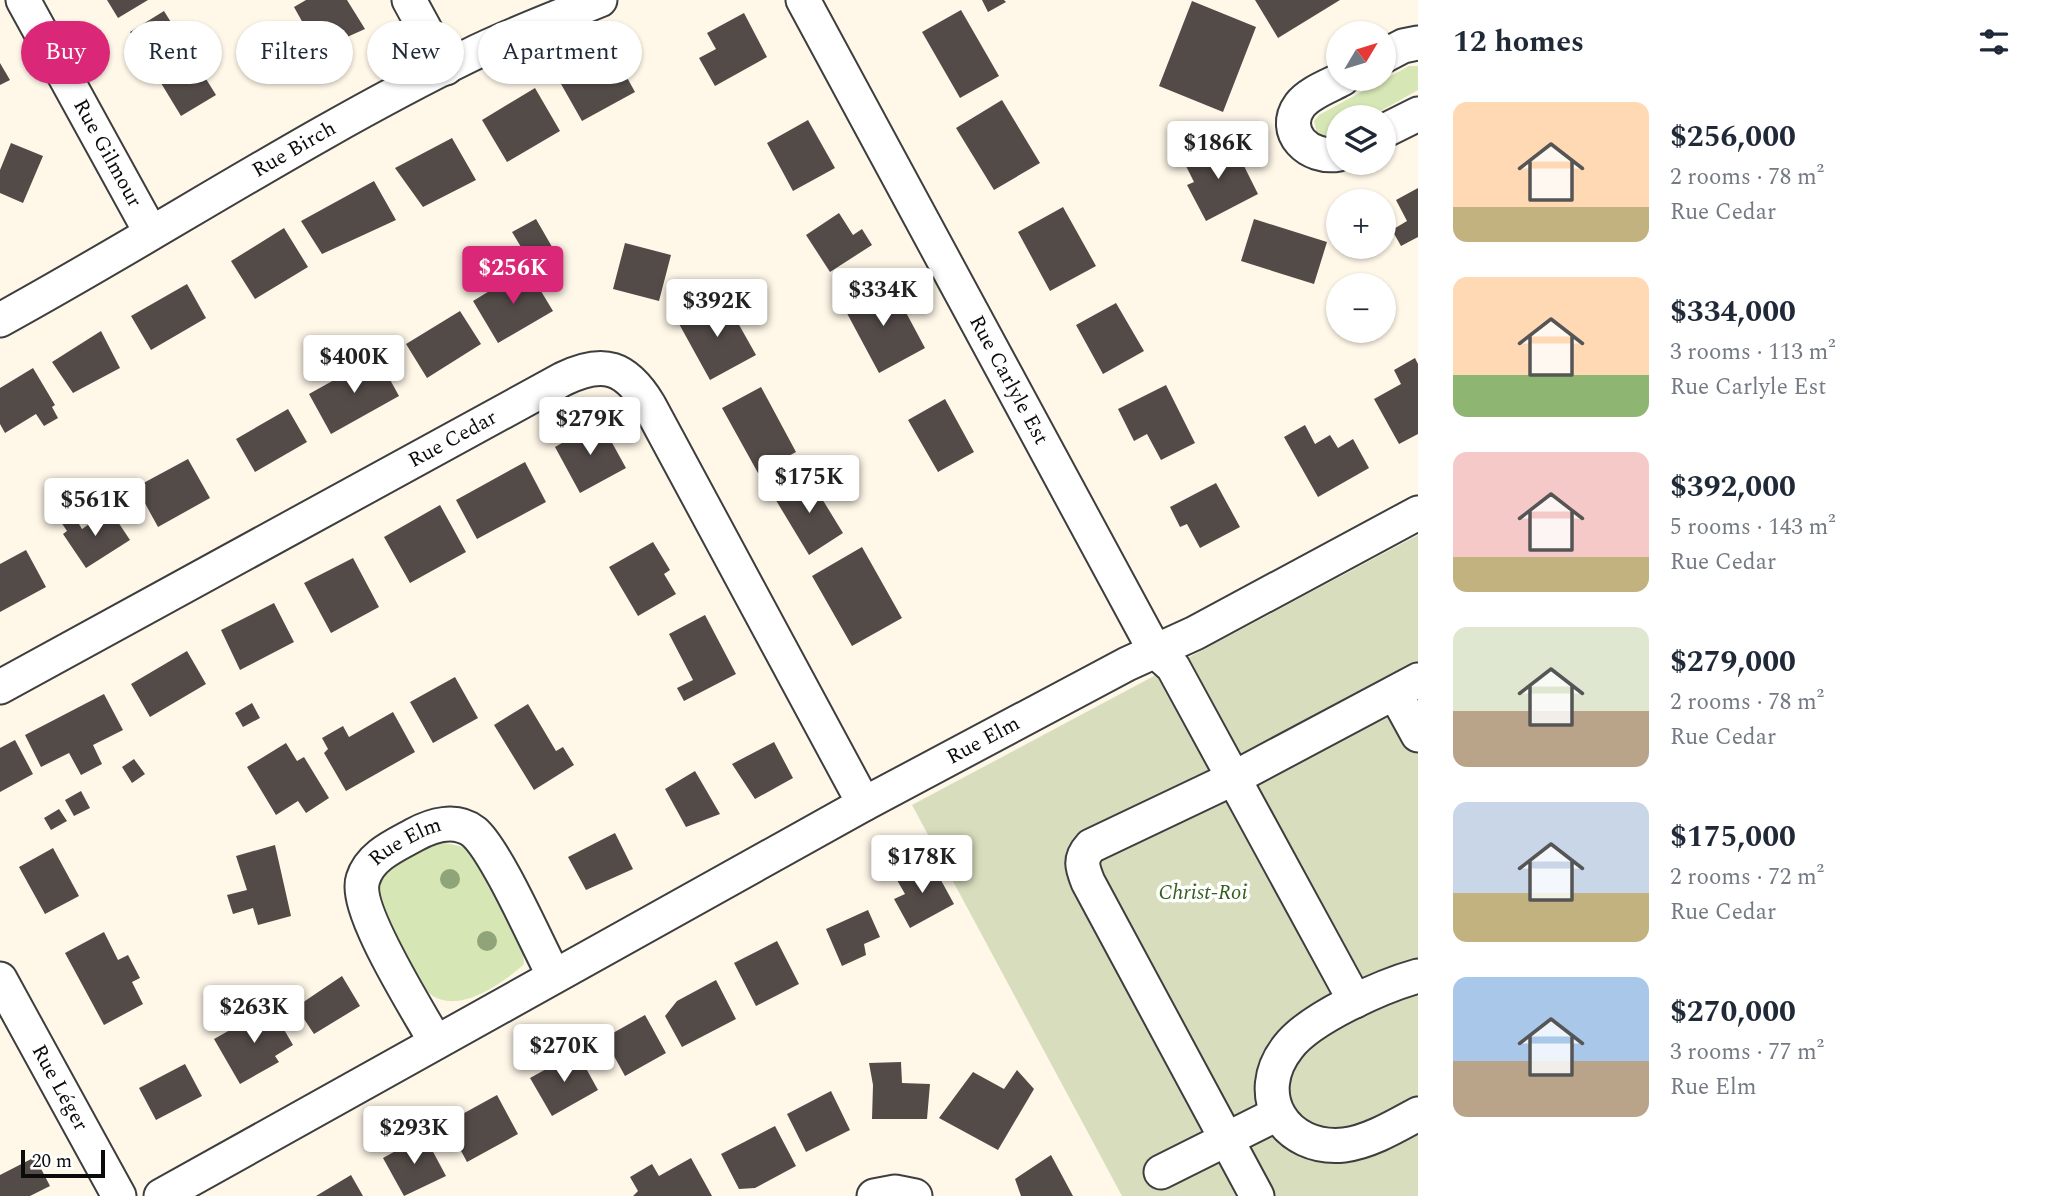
<!DOCTYPE html>
<html lang="en">
<head>
<meta charset="utf-8">
<style>
  body { margin:0; font-family:Spectral,serif; background:#f6f6f7; color:#1f2937; height:100vh; display:flex; flex-direction:column; font-size:26px; white-space:nowrap }
  * { box-sizing:border-box; margin:0 }
  p { font-size:23px; color:#747a83 }
  .icon { flex:none; width:38px; height:38px; fill:none; stroke:currentColor; stroke-width:2; stroke-linecap:round; stroke-linejoin:round }
  .map { position:relative; flex:1; overflow:hidden }
  .details { display:flex; flex-direction:column; background:#fff; width:630px }
  .details>* { flex:none }
  .banner { position:absolute; left:21px; top:21px; width:665px; height:63px; display:flex; gap:14px }
  .needle { width:46px; rotate:52deg }
  .tools { position:absolute; left:1326px; top:21px; display:grid; gap:14px }
  .tools a { display:grid; place-items:center; width:70px; height:70px; border-radius:50%; background:#fff; box-shadow:0 2px 5px #0004; font-size:35px }
  .scale { position:absolute; left:21px; bottom:18px; width:84px; box-sizing:border-box; padding-left:7px; border:4px solid #0b0b0b; border-top:0; font-size:19px; line-height:24px; white-space:nowrap; color:#0b0b0b; -webkit-text-stroke:5px #fff; paint-order:stroke }
  .price { position:absolute; translate:-50% -60px; padding:0 16px; border-radius:7px; background:#fff; color:#222; font-size:23px; line-height:46px; filter:drop-shadow(0 2px 4px #0008) }
  .price::after { content:''; position:absolute; left:50%; top:42px; width:21px; height:16px; margin-left:-10px; background:inherit; clip-path:polygon(0 0,100% 0,50% 100%) }
  .price.selected { background:#db2777; color:#fff }
  ul { padding:0; list-style:none }
  li { display:flex; align-items:center; gap:21px; height:175px; padding:0 35px }
  li span { display:grid; place-items:center; flex:none; width:196px; height:140px; border-radius:14px; color:#555 }
  li>.icon { margin-inline-start:auto }
  span .icon { width:84px; height:84px; fill:#fffc; stroke-width:1 }
  li b { font-size:30px }
  h2 { display:flex; justify-content:space-between; align-items:center; height:84px; padding:0 35px; font-size:30px }
  .tag { padding:0 24px; border-radius:32px; background:#fff; box-shadow:0 2px 5px #0004; font-size:24px; line-height:63px }
  .tag.selected { background:#db2777; color:#fff }
  main { display:flex; flex:1; min-height:0 }
  .map>svg:first-child { display:block }
  .green { fill:#d6e7b5 }
  .cemetery { fill:#d8debd }
  .building { fill:#534b48 }
  .lines { fill:none; stroke-linecap:round; stroke-linejoin:round }
  .minor-casing { stroke:#3e3e3e; stroke-width:37 }
  .minor { stroke:#fff; stroke-width:33 }
  .tree { fill:#8fa479 }
  .labels { text-anchor:middle; dominant-baseline:central; stroke-width:7; stroke-linejoin:round; paint-order:stroke }
  .street-label { font-size:21px; fill:#0b0b0b; stroke:#fff }
  .park-label { font-size:21px; font-style:italic; fill:#34601e; stroke:#fff }
</style>
</head>
<body>
<main>
<div class="map">
<svg width="1418" height="1196" viewBox="0 0 1418 1196">
  <rect width="100%" height="100%" fill="#fff8e9"/>
  <path class="green" d="M1409,66h9v24l-48,27h-31l-3,19 -12,2 -7,-4 -3,-13 5,-6z
    M441,842l23,5 9,10 50,94 1,13c-23,21 -71,54 -97,27l-49,-88 1,-27 42,-30z"/>
  <path class="cemetery" d="M1418,535v661h-296l-210,-391z"/>
  <path class="building" d="M107,0h41l-30,18z
    M306,0h41l18,29 -47,21 -24,-43z
    M982,0h22l2,2 -18,10z
    M1255,0h85l-62,38z
    M1192,1l64,26 -33,85 -64,-26z
    M961,10l38,66 -39,22 -38,-66z
    M164,11l52,84 -35,21 -51,-84z
    M744,13l23,44 -52,29 -16,-28 17,-9 -9,-16z
    M614,54l21,38 -53,29 -21,-37z
    M0,63l10,17 -10,5z
    M535,88l25,43 -53,31 -25,-42z
    M1002,100l38,63 -46,27 -38,-62z
    M808,120l27,48 -42,23 -26,-48z
    M452,138l24,42 -53,27 -28,-39z
    M1222,140l12,23 7,-3 17,34 -52,27 -19,-36 7,-3 -11,-22z
    M11,143l32,13 -20,47 -23,-10v-23z
    M374,181l22,39 -74,34 -21,-33z
    M1418,188v49l-17,9 -9,-16 15,-9 -11,-21z
    M1063,207l33,59 -46,25 -32,-59z
    M839,213l14,22 9,-6 10,16 -42,27 -24,-37z
    M536,219l23,40 -23,13 -24,-40z
    M1254,219l73,23 -13,42 -73,-23z
    M284,228l24,39 -53,32 -24,-38z
    M625,243l46,12 -12,46 -46,-12z
    M527,268l26,43 -55,32 -25,-42z
    M881,283l14,26 7,-4 23,43 -46,25 -37,-69z
    M187,284l19,34 -55,32 -20,-34z
    M724,298l32,57 -46,25 -32,-58z
    M1116,303l28,48 -41,23 -27,-49z
    M460,311l21,33 -54,34 -21,-34z
    M101,331l19,37 -47,25 -21,-31z
    M377,356l22,40 -68,38 -22,-40z
    M1415,358l3,6v70l-19,10 -25,-45 27,-15 -7,-14z
    M33,368l22,37 -3,2 6,11 -14,8 -8,-12 -31,19 -5,-9v-36z
    M1166,385l29,58 -34,17 -14,-26 -13,7 -16,-32z
    M761,387l35,65 -38,21 -36,-65z
    M945,399l29,53 -36,20 -30,-52z
    M288,409l19,33 -52,30 -19,-33z
    M600,421l26,47 -46,25 -25,-46z
    M1305,425l10,19 15,-9 8,13 15,-9 16,29 -51,29 -34,-60z
    M188,459l22,39 -52,29 -22,-40z
    M525,462l21,40 -69,37 -21,-39z
    M808,476l35,57 -34,22 -35,-58z
    M1216,483l24,44 -40,21 -13,-24 -7,3 -10,-20z
    M133,492l8,12 -13,9 -8,-12z
    M440,505l26,47 -56,31 -26,-46z
    M110,510l20,30 -44,28 -23,-34 4,-3 -6,-9 12,-8 9,15z
    M653,542l17,28 -6,4 12,20 -38,22 -29,-49z
    M862,547l40,71 -50,28 -40,-70z
    M26,550l20,37 -46,25v-48z
    M353,558l26,49 -48,26 -27,-50z
    M274,603l20,39 -54,28 -19,-40z
    M705,615l31,59 -52,27 -7,-13 16,-8 -24,-46z
    M187,651l19,33 -56,33 -19,-33z
    M455,677l23,41 -45,25 -23,-41z
    M104,694l19,36 -30,15 9,19 -21,11 -12,-22 -28,14 -16,-32z
    M252,703l8,15 -17,9 -8,-14z
    M528,704l28,47 7,-4 11,18 -40,25 -40,-65z
    M393,712l22,40 -69,39 -22,-38 4,-4 -6,-11 21,-12 6,11z
    M15,740l18,34 -33,18v-44z
    M774,742l19,36 -38,21 -23,-35z
    M286,743l11,18 7,-4 25,41 -23,15 -8,-12 -22,14 -29,-48z
    M134,759l11,15 -13,9 -10,-16z
    M695,771l25,43 -34,13 -21,-38z
    M81,791l9,17 -16,8 -9,-16z
    M59,809l8,12 -16,9 -7,-12z
    M615,833l18,36 -47,21 -18,-33z
    M275,845l16,71 -33,9 -5,-17 -20,6 -6,-19 20,-5 -11,-34z
    M53,848l26,48 -34,18 -26,-47z
    M931,862l23,42 -44,24 -16,-29 11,-5 -8,-14z
    M868,910l12,27 -16,7 2,11 -24,11 -16,-37z
    M104,932l14,28 10,-5 12,23 -8,4 11,22 -39,21 -39,-72z
    M777,941l22,43 -43,22 -22,-43z
    M342,976l18,30 -46,28 -18,-27z
    M716,980l20,39 -54,28 -17,-31 12,-15z
    M271,1007l22,38 -18,11 4,6 -39,22 -26,-45z
    M645,1015l21,38 -41,23 -21,-38z
    M577,1052l21,38 -46,26 -22,-38z
    M901,1062l1,21 28,1 -3,35h-55l1,-34 -4,-22z
    M185,1064l17,32 -46,24 -17,-32z
    M1017,1070l17,19 -36,61 -59,-32 34,-46 31,17z
    M831,1091l19,39 -44,22 -19,-38z
    M497,1095l21,39 -51,28 -21,-39z
    M775,1126l21,40 -41,22 -16,1 -18,-35z
    M424,1135l22,41 -42,20 -21,-38z
    M1051,1155l22,41h-52l-6,-17z
    M35,1157l15,29 -20,10h-30v-21z
    M691,1158l21,38h-79l5,-5 -8,-14 22,-13 7,12z
    M351,1175l12,21h-47z"/>
  <g class="lines">
    <g class="minor-casing">
      <g id="minor">
        <path id="s1" d="M23,0l127,231"/>
        <path d="M409,0l37,68"/>
        <path id="s2" d="M803,0l352,651 18,16 182,334"/>
        <path d="M1384,56l19,-10 15,-3"/>
        <path d="M1384,131l34,-17"/>
        <path d="M1339,154c-30,6 -59,-22 -39,-49 9,-12 29,-19 42,-26"/>
        <path id="s3" d="M0,320c157,-86 307,-185 468,-264 42,-21 88,-38 132,-56"/>
        <path id="s4" d="M0,687l563,-308c41,-20 63,-12 86,26l215,399"/>
        <path d="M1395,693l23,42"/>
        <path d="M1418,976c-36,10 -108,42 -130,71 -38,48 -3,104 56,98 25,-3 52,-19 74,-31"/>
        <path id="s5" d="M0,979l119,217"/>
        <path id="s6" d="M435,1041c-17,-31 -82,-132 -72,-162 7,-23 31,-33 51,-44 18,-10 42,-17 60,-3 23,20 63,112 80,144"/>
        <path d="M1161,1172l116,-58"/>
        <path id="s7" d="M161,1196l703,-392 263,-140 68,-31 223,-120"/>
        <path d="M874,1196l21,-4 20,4"/>
        <path d="M1257,1196l-169,-314c-6,-15 -9,-23 3,-36l143,-68 184,-98"/>
      </g>
    </g>
    <use href="#minor" class="minor"/>
  </g>
  <g class="tree">
    <circle cx="450" cy="879" r="10"/>
    <circle cx="487" cy="941" r="10"/>
  </g>
  <g class="labels">
    <g class="street-label">
      <text stroke="none"><textPath href="#s3" startOffset="340">Rue Birch</textPath></text>
      <text stroke="none"><textPath href="#s1" startOffset="175">Rue Gilmour</textPath></text>
      <text stroke="none"><textPath href="#s2" startOffset="432">Rue Carlyle Est</textPath></text>
      <text stroke="none"><textPath href="#s4" startOffset="516">Rue Cedar</textPath></text>
      <text stroke="none"><textPath href="#s7" startOffset="940">Rue Elm</textPath></text>
      <text stroke="none"><textPath href="#s6" startOffset="238">Rue Elm</textPath></text>
      <text stroke="none"><textPath href="#s5" startOffset="124">Rue Léger</textPath></text>
    </g>
    <g class="park-label">
      <text x="1203" y="893">Christ-Roi</text>
    </g>
  </g>
</svg>
<div class="tools">
<a><svg class="needle" viewBox="-14 -14 28 28"><path d="M0-13l5 13h-10z" fill="#e53935"/><path d="M0 13l5-13h-10z" fill="#747a83"/></svg></a>
<a><svg class="icon" aria-label="layers" viewBox="0 0 24 24"><path d="M12 4l9 5-9 5-9-5zM3 14l9 5 9-5"/></svg></a>
<a>+</a>
<a>−</a>
</div>
<div class="scale">20 m</div>
<b class="price" style="left:1218px;top:181px">$186K</b>
<b class="price selected" style="left:513px;top:306px">$256K</b>
<b class="price" style="left:883px;top:328px">$334K</b>
<b class="price" style="left:717px;top:339px">$392K</b>
<b class="price" style="left:354px;top:395px">$400K</b>
<b class="price" style="left:590px;top:457px">$279K</b>
<b class="price" style="left:809px;top:515px">$175K</b>
<b class="price" style="left:95px;top:538px">$561K</b>
<b class="price" style="left:922px;top:895px">$178K</b>
<b class="price" style="left:254px;top:1045px">$263K</b>
<b class="price" style="left:564px;top:1084px">$270K</b>
<b class="price" style="left:414px;top:1166px">$293K</b>
<div class="banner">
<a class="tag selected">Buy</a>
<a class="tag">Rent</a>
<a class="tag">Filters</a>
<a class="tag">New</a>
<a class="tag">Apartment</a>
</div>
</div>
<section class="details">
<h2>12 homes<svg class="icon" aria-label="filters" viewBox="0 0 24 24"><path d="M4 7h16M4 17h16"/><circle cx="9" cy="7" r="2"/><circle cx="15" cy="17" r="2"/></svg></h2>
<ul>
<li><span style="background:linear-gradient(#ffd9b3 75%,#c2b280 0)"><svg class="icon" aria-label="home" viewBox="0 0 24 24"><path d="M3 11l9-7 9 7M6 9v11h12V9"/></svg></span><div><b>$256,000</b><p>2 rooms · 78 m²</p><p>Rue Cedar</p></div></li>
<li><span style="background:linear-gradient(#ffd9b3 70%,#8fb573 0)"><svg class="icon" aria-label="home" viewBox="0 0 24 24"><path d="M3 11l9-7 9 7M6 9v11h12V9"/></svg></span><div><b>$334,000</b><p>3 rooms · 113 m²</p><p>Rue Carlyle Est</p></div></li>
<li><span style="background:linear-gradient(#f6c9c9 75%,#c2b280 0)"><svg class="icon" aria-label="home" viewBox="0 0 24 24"><path d="M3 11l9-7 9 7M6 9v11h12V9"/></svg></span><div><b>$392,000</b><p>5 rooms · 143 m²</p><p>Rue Cedar</p></div></li>
<li><span style="background:linear-gradient(#dfe7d0 60%,#b9a48a 0)"><svg class="icon" aria-label="home" viewBox="0 0 24 24"><path d="M3 11l9-7 9 7M6 9v11h12V9"/></svg></span><div><b>$279,000</b><p>2 rooms · 78 m²</p><p>Rue Cedar</p></div></li>
<li><span style="background:linear-gradient(#c9d6e8 65%,#c2b280 0)"><svg class="icon" aria-label="home" viewBox="0 0 24 24"><path d="M3 11l9-7 9 7M6 9v11h12V9"/></svg></span><div><b>$175,000</b><p>2 rooms · 72 m²</p><p>Rue Cedar</p></div></li>
<li><span style="background:linear-gradient(#a9c7e8 60%,#b9a48a 0)"><svg class="icon" aria-label="home" viewBox="0 0 24 24"><path d="M3 11l9-7 9 7M6 9v11h12V9"/></svg></span><div><b>$270,000</b><p>3 rooms · 77 m²</p><p>Rue Elm</p></div></li>
</ul>
</section>
</main>
</body>
</html>
